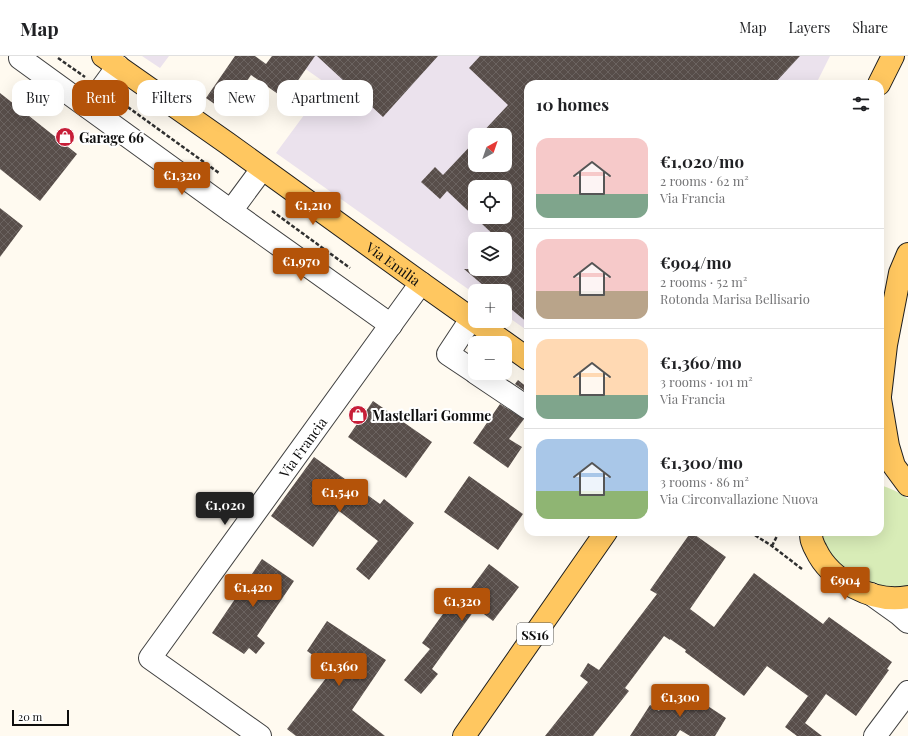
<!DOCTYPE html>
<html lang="en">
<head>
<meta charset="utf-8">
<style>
  body { margin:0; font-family:"Playfair Display",serif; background:#f2f2f2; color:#202124; height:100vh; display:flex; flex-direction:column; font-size:15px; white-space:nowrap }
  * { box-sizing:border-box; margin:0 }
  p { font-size:13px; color:#757577 }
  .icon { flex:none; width:22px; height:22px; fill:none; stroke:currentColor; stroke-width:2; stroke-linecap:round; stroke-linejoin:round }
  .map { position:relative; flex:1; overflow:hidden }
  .side { position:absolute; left:524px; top:24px; width:360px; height:456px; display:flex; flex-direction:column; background:#fff; border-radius:12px; box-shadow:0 4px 16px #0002 }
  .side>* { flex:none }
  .banner { position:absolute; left:12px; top:24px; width:380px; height:36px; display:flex; gap:8px }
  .needle { width:26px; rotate:40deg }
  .controls { position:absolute; left:468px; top:72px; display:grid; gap:8px }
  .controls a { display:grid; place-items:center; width:44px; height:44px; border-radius:8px; background:#fff; box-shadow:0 4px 16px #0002; font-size:20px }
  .scale { position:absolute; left:12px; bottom:10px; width:57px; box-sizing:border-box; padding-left:4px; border:2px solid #0e0e0e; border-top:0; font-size:11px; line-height:14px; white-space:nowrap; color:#0e0e0e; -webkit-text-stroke:3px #fff; paint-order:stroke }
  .price { position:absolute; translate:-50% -34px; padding:0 9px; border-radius:4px; background:#b45309; color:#fff; font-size:13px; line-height:26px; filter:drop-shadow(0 1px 2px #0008) }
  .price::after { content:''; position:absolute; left:50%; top:24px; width:12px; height:9px; margin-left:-6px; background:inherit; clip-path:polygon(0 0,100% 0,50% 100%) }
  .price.active { background:#222; color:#fff }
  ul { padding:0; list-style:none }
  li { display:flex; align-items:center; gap:12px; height:100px; padding:0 12px }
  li+li { border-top:1px solid #e0e0e0 }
  li span { display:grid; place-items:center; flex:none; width:112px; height:80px; border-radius:12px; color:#555 }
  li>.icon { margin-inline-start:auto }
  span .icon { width:48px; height:48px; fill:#fffc; stroke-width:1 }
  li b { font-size:17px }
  h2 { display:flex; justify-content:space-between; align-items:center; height:48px; padding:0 12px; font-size:17px }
  .chip { padding:0 14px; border-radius:12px; background:#fff; box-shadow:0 4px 16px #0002; font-size:14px; line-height:36px }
  .chip.active { background:#b45309; color:#fff }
  header { display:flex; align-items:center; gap:24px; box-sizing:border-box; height:56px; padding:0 20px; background:#fff; border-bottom:1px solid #e0e0e0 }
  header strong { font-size:19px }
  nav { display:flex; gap:22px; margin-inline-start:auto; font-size:14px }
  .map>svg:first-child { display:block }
  .industrial { fill:#ebe2ed; fill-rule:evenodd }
  .grass { fill:#d8ecb7 }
  .building { fill:url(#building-cross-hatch); fill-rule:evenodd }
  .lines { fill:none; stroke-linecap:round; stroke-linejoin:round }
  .minor-casing { stroke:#414141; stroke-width:24 }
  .major-casing { stroke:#1f1f1f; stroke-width:24 }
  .path { stroke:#303030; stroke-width:2.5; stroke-dasharray:4 2; stroke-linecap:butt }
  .minor { stroke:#fff; stroke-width:22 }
  .major { stroke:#ffc760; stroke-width:22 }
  .labels { text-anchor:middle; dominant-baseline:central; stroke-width:4; stroke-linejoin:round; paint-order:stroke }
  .shield { fill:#fff; stroke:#565656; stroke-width:1 }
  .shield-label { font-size:13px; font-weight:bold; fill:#0e0e0e }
  .poi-label { font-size:14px; font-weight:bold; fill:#0e0e0e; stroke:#fff; text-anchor:start }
  .street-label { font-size:14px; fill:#0e0e0e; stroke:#fff }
</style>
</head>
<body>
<header>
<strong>Map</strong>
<nav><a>Map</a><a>Layers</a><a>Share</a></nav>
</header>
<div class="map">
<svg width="908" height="680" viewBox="0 0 908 680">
  <defs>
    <pattern id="building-cross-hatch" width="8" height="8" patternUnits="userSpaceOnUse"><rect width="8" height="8" fill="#584e4a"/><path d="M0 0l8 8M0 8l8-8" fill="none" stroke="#6b6360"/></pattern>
  </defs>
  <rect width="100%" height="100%" fill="#fffaf0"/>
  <path class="industrial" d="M142,0h27l-9,12z
    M287,0h543l-14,28h-288v247l-23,-16v-24h-30v3l-199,-141 51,-69zM475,79h30v30h-30zM475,131h30v30h-30zM475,183h30v30h-30z"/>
  <path class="grass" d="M880,429c10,3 19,7 28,14v86c-22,10 -66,-14 -79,-33 -4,-6 -6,-13 -7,-20h58z"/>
  <path class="building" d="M235,0h20l11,8 6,-8h43l-30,43 -34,-24 -25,37 -20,-14z
    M317,0h121l-55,61z
    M480,0h320l-26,28h-246v239l-23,-19v-13h-15l-26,-22h41v-30h-7l-51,-48 -7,8 -19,-17 14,-15 8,8 32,-34v24h30v-30h-25l28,-30 -39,-37zM475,131h30v30h-30z
    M0,37l77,61 -37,47 -40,-32z
    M0,152l23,18 -23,31z
    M518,324l10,8v5l-13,-9z
    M373,345l59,41 -26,36 -58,-41z
    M500,348l24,15 -15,20 13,8 -14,21 -35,-25z
    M314,401l66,47 4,-5 30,24 -45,57 -13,-11 22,-28 -39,-30 -26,36 -42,-31z
    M469,420l54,38 -25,36 -54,-38z
    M691,476l35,25 -36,52 24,18 40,-54 69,51 6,-7 63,45 -5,7 2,1 -33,46 -30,-22 -21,29 17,13h-25l-12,-9 23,-31 -41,-30 -23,30 -59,-44 1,-2 -16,-11v1l-6,-4 -39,52 4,3 -36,45h-48l43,-54 -8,-6 8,-13 11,7 58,-76 -7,-4z
    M262,503l32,22 -37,55 8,7 -9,11 -7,-6 -5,6 -32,-21z
    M489,508l30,23 -26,34 -17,-13 -44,61 6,5 -17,20 -17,-14 26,-31 -8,-6 26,-36 6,4z
    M327,565l59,39 -34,50 33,26h-89l-9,-7 46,-60 -26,-18z
    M676,629l50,33 -11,18h-25l-10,-6 -4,6h-46l20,-31 9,6z"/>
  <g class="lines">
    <g class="minor-casing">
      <g id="minor">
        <path d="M20,2l211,153 31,-42"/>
        <path d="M88,51l30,-41"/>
        <path d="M231,155l160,114"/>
        <path d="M471,263l-23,35 27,18"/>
        <path d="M476,317l52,35"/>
        <path d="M871,538l28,20 9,8"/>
        <path id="s1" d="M260,680l-110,-78 271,-375"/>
        <path d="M875,680l33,-44"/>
      </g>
    </g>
    <g class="major-casing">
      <g id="major">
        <path id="s2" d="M103,0l124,87 194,140 107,76"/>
        <path d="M879,28l14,-28"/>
        <path d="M880,340l6,-51 14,-72 8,-19"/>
        <path d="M880,343l8,47 6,20 14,19"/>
        <path d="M811,476c0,3 0,6 1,9 1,3 2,6 4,9 14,30 58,54 92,47"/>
        <path d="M464,680l142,-204"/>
      </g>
    </g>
    <path class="path" d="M58,2l27,19
      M118,44l101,73
      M272,155l78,57
      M750,476l22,14 30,23
      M772,490l7,-14"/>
    <use href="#minor" class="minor"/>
    <use href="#major" class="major"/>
  </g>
  <defs>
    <g id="shop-disc" transform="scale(1)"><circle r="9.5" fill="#c71e38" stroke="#fff"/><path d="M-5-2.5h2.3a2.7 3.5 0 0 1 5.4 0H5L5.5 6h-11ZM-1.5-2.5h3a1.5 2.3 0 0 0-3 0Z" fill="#fff"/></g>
  </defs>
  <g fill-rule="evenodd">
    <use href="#shop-disc" x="65" y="81"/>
    <use href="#shop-disc" x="358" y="359"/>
  </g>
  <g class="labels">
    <rect class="shield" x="517" y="567" width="36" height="22" rx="3"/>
    <g class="shield-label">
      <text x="535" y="578">SS16</text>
    </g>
    <g class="poi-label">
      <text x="79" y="81">Garage 66</text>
      <text x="372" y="359">Mastellari Gomme</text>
    </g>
    <g class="street-label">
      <text stroke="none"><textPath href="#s2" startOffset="357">Via Emilia</textPath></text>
      <text stroke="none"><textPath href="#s1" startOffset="395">Via Francia</textPath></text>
    </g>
  </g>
</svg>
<div class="controls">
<a><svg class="needle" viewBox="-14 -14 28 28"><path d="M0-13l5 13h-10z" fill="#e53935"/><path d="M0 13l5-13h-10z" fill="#757577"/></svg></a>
<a><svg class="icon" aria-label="locate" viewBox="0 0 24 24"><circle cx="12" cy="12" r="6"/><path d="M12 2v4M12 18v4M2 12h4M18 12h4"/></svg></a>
<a><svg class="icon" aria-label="layers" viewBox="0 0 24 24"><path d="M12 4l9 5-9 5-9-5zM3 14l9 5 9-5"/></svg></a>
<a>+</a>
<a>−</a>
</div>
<div class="scale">20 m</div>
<b class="price" style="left:182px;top:140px">€1,320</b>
<b class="price" style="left:313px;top:170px">€1,210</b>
<b class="price" style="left:301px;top:226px">€1,970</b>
<b class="price" style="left:340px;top:457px">€1,540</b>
<b class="price active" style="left:225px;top:470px">€1,020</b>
<b class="price" style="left:845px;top:545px">€904</b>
<b class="price" style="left:253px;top:552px">€1,420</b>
<b class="price" style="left:462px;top:566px">€1,320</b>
<b class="price" style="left:339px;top:631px">€1,360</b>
<b class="price" style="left:680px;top:662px">€1,300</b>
<div class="banner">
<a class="chip">Buy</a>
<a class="chip active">Rent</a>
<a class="chip">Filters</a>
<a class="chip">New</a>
<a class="chip">Apartment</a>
</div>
<section class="side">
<h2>10 homes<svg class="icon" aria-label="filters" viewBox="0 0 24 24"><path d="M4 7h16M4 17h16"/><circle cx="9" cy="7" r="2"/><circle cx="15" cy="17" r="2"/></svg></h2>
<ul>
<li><span style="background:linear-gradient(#f6c9c9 70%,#7fa58c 0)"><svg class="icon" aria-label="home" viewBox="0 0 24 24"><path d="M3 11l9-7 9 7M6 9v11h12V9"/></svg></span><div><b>€1,020/mo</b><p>2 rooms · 62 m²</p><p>Via Francia</p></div></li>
<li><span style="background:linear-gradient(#f6c9c9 65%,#b9a48a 0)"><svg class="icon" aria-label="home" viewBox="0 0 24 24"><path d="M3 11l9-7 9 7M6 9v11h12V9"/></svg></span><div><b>€904/mo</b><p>2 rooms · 52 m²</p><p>Rotonda Marisa Bellisario</p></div></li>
<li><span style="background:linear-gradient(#ffd9b3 70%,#7fa58c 0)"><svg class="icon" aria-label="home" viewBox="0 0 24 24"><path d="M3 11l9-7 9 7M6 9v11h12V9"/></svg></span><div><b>€1,360/mo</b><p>3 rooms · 101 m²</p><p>Via Francia</p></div></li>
<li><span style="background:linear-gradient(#a9c7e8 65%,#8fb573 0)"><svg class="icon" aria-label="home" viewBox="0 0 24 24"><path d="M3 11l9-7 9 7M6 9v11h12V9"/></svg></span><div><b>€1,300/mo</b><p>3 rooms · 86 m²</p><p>Via Circonvallazione Nuova</p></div></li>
</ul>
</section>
</div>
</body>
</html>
